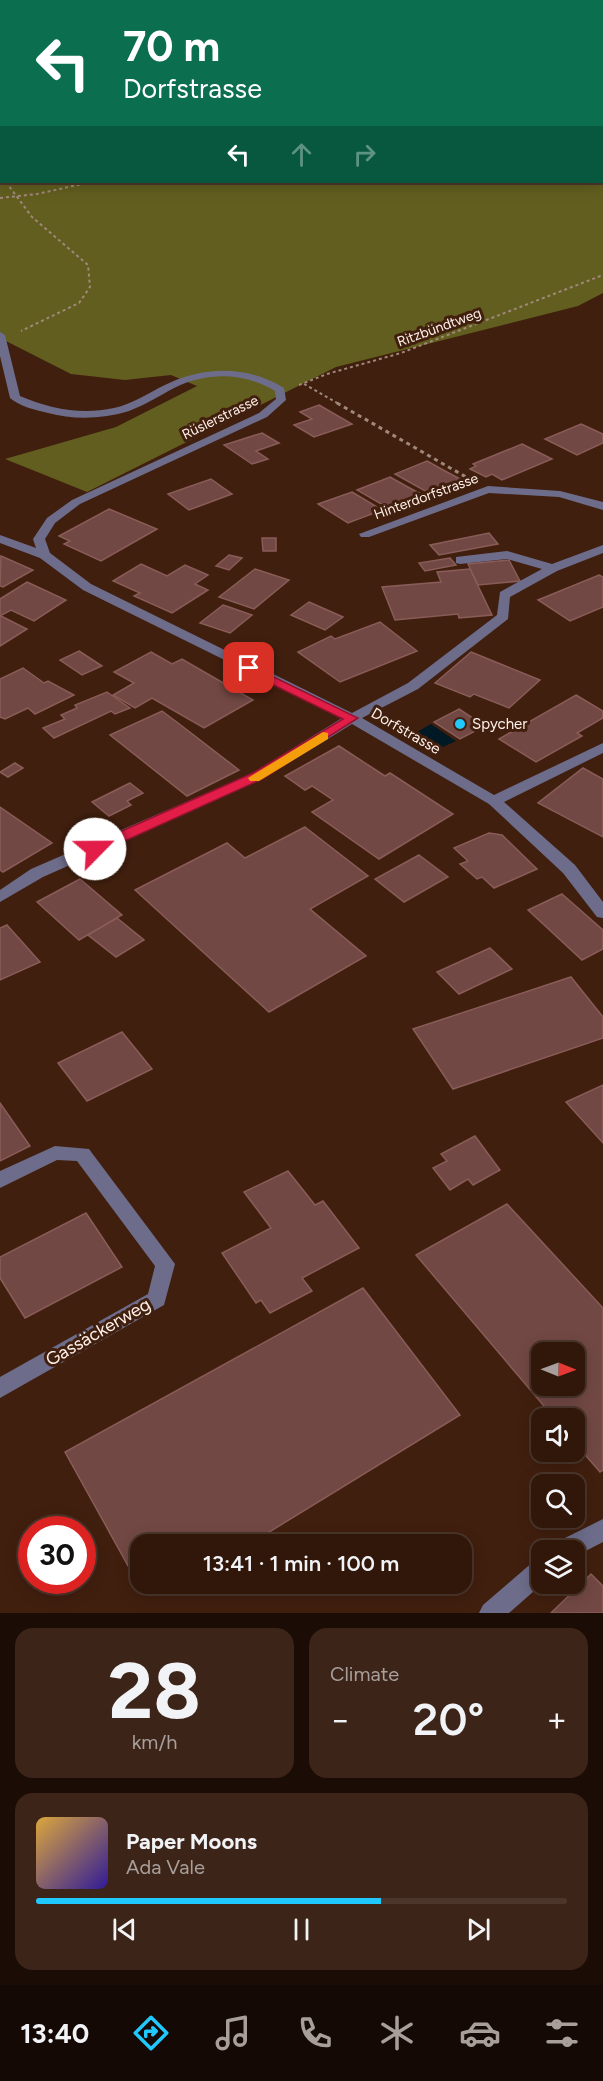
<!DOCTYPE html>
<html lang="en">
<head>
<meta charset="utf-8">
<style>
  body { margin:0; font-family:Figtree,sans-serif; background:#3d2418; color:#f1f3f6; height:100vh; display:flex; flex-direction:column; font-size:22px; white-space:nowrap }
  * { box-sizing:border-box; margin:0 }
  p { font-size:20px; color:#a89f9c }
  .icon { flex:none; width:33px; height:33px; fill:none; stroke:currentColor; stroke-width:2; stroke-linecap:round; stroke-linejoin:round }
  .map { position:relative; height:1613px; overflow:hidden }
  .panel { display:flex; flex-direction:column; gap:15px; padding:15px; background:#1b0d06; flex:1 }
  .panel>* { flex:none }
  .banner { position:absolute; left:0px; top:0px; width:603px; height:183px; box-shadow:0 3px 15px #0003,0 0 0 2px #4c362b; background:#0b6e4f; color:#fff; overflow:hidden }
  .needle { width:39px; rotate:91deg }
  .fabs { position:absolute; left:531px; top:1342px; display:grid; gap:12px }
  .fabs a { display:grid; place-items:center; width:54px; height:54px; border-radius:12px; background:#31170a; box-shadow:0 3px 15px #0003,0 0 0 2px #4c362b; font-size:30px }
  .speed { position:absolute; left:18px; top:1516px; display:flex; gap:12px; font-size:30px; font-weight:700; text-align:center }
  .speed>* { display:grid; place-content:center; width:78px; height:78px; border-radius:50%; background:#31170a; box-shadow:0 3px 15px #0003,0 0 0 2px #4c362b; line-height:1 }
  .speed .limit { border:9px solid #d22; background:#fff; color:#111 }
  .pin { position:absolute; display:grid; place-items:center; width:51px; height:51px; color:#fff; margin:-26px; border-radius:12px; box-shadow:0 3px 9px #0006 }
  .me { position:absolute; width:66px; margin:-33px; rotate:67deg; stroke-linejoin:round; filter:drop-shadow(0 0 4px #0008) }
  .turn { display:flex; align-items:center; gap:21px; height:126px; padding:0 24px; font-size:27px }
  .turn .icon { width:78px; height:78px; stroke-width:2.5 }
  .turn b { display:block; font-size:42px; line-height:51px }
  .lanes { display:flex; align-items:center; height:57px; padding:0 24px; background:#0003; justify-content:center; gap:30px; direction:ltr }
  .lanes .off { opacity:.35 }
  .big { font-size:45px; font-weight:600; line-height:1.1 }
  .panel .widget { flex:1; display:flex; flex-direction:column; justify-content:center; gap:9px; min-width:0; padding:0 21px; border-radius:18px; background:#3d2418 }
  .panel .dial { align-items:center; gap:0 }
  .dial b { font-size:78px; line-height:1 }
  .song { display:flex; align-items:center; gap:18px }
  .cover { width:72px; height:72px; border-radius:9px; background:linear-gradient(135deg,hsl(40 70% 55%),hsl(250 70% 35%)) }
  .played { height:6px; border-radius:3px; background:linear-gradient(90deg,#1fc9fd 65%,#4c362b 65%) }
  .keys { display:flex; justify-content:space-around; direction:ltr }
  .heat { display:flex; justify-content:space-between; align-items:center; font-size:33px; direction:ltr }
  .panel .tiles { flex:1; display:grid; gap:15px; grid-template-columns:1fr 1fr }
  .widget:last-child { grid-column:span 2 }
  .trip { position:absolute; left:130px; top:1534px; width:342px; height:60px; border-radius:18px; background:#31170a; box-shadow:0 3px 15px #0003,0 0 0 2px #4c362b; font-weight:600; line-height:60px; text-align:center }
  .tabs { display:flex; height:96px; justify-content:space-around; align-items:center; background:#140904; color:#a89f9c }
  .tabs .icon { width:42px; height:42px }
  .tabs .on { color:#1fc9fd }
  .tabs b { font-size:27px; color:#f1f3f6 }
  .map>svg:first-child { display:block }
  .forest { fill:#625e1f; fill-rule:evenodd }
  .water { fill:#001924 }
  .building { fill:#724844; stroke:#895c58; stroke-width:1.5; fill-rule:evenodd }
  .lines { fill:none; stroke-linecap:round; stroke-linejoin:round }
  .path-far2 { stroke:#a0887c; stroke-width:1.5; stroke-dasharray:2 2; stroke-linecap:butt }
  .path-far1 { stroke:#a0887c; stroke-width:2; stroke-dasharray:3 3; stroke-linecap:butt }
  .path { stroke:#a0887c; stroke-width:3; stroke-dasharray:4 4; stroke-linecap:butt }
  .minor { fill:#6d6d8b; fill-rule:evenodd }
  .route { fill:#e11d48; stroke:#92132f; stroke-width:1.5 }
  .slow { fill:#f59e0b }
  .poi-dot { fill:#1fc9fd; stroke:#411f0e; stroke-width:2 }
  .labels { text-anchor:middle; stroke-width:6; stroke-linejoin:round; paint-order:stroke }
  .far-street-label { font-size:14px; fill:#fff1ea; stroke:#411f0e }
  .poi-label { font-size:15px; fill:#fff1ea; stroke:#411f0e; text-anchor:start }
  .street-label { font-size:15px; fill:#fff1ea; stroke:#411f0e }
  .near-street-label { font-size:18px; fill:#fff1ea; stroke:#411f0e }
</style>
</head>
<body>
<div class="map">
<svg width="603" height="1613" viewBox="0 0 603 1613">
  <rect width="100%" height="100%" fill="#411f0e"/>
  <path class="forest" d="M0,0h603v293l-25,13 -242,61 -249,125 -82,-33 111,-32 81,-41 -26,-11 -46,5 -54,-6 -71,-36zM2,2h600v180h-600z"/>
  <path class="water" d="M431,724l25,17 -13,6 -26,-15z"/>
  <g class="building">
    <path d="M319,405l33,19 -38,13 -20,-12 18,-6 -12,-7z"/>
    <path d="M581,424l22,10v9l-26,12 -32,-16z"/>
    <path d="M262,433l17,10 -23,8 12,8 -16,5 -28,-19z"/>
    <path d="M522,444l30,15 -50,21 -10,-6 -6,3 -16,-8 6,-3 -3,-2z"/>
    <path d="M427,461l18,10 15,8 -33,13 -32,-18z"/>
    <path d="M390,477l16,9 15,8 -33,14 -31,-18z"/>
    <path d="M211,479l21,15 -43,16 -21,-16z"/>
    <path d="M352,492l30,18 -34,13 -30,-19z"/>
    <path d="M109,509l48,20 -56,32 -37,-17 6,-3 -11,-5z"/>
    <path d="M489,533l9,11 -59,11 -9,-10z"/>
    <path d="M262,538h14v13h-13z"/>
    <path d="M229,555l13,3 -13,12 -13,-4z"/>
    <path d="M1,556l32,14 -30,17 -3,-1z"/>
    <path d="M450,558l6,7 -31,6 -6,-8z"/>
    <path d="M509,560l11,21 -42,4 -10,-21z"/>
    <path d="M141,564l26,12 18,-11 23,10 -13,9 13,6 -36,23 -38,-17 6,-3 -27,-12z"/>
    <path d="M255,569l34,11 -35,29 -35,-12z"/>
    <path d="M470,569l22,46 -33,3 -1,-4 -63,6 -13,-33 59,-5 -4,-10z"/>
    <path d="M599,575l4,2v30l-33,14 -32,-21z"/>
    <path d="M27,582l39,18 -32,21 -23,-11 -11,6v-17z"/>
    <path d="M309,602l34,15 -18,13 -34,-15z"/>
    <path d="M223,605l6,2 23,8 -22,18 -30,-10z"/>
    <path d="M0,616h1l26,13 -27,17z"/>
    <path d="M380,622l37,29 -77,31 -42,-30 33,-16 4,3z"/>
    <path d="M79,651l23,15 -20,9 -22,-15z"/>
    <path d="M151,652l21,12 10,-5 71,41 -49,28 -52,-30 -17,10 -22,-13 21,-12 -20,-11z"/>
    <path d="M471,652l69,28 -31,28 -35,-14 -4,3 -35,-14z"/>
    <path d="M23,668l21,15 4,-2 26,14 -39,19 -7,-6 -23,11 -5,-2v-38z"/>
    <path d="M107,692l23,16 -15,6 -4,-3 -57,27 -11,-10 22,-9 -4,-4 16,-7 -2,-3z"/>
    <path d="M576,695l27,16v7l-26,15 5,3 -46,26 -37,-23z"/>
    <path d="M459,709l26,17 -25,13 -26,-17z"/>
    <path d="M162,711l16,12 61,47 -52,26 -77,-61z"/>
    <path d="M339,746l46,30 5,-3 63,41 -74,45 -67,-47 21,-12 -21,-14 -7,4 -20,-14z"/>
    <path d="M15,763l8,5 -15,9 -8,-5z"/>
    <path d="M583,768l20,11v58l-65,-34z"/>
    <path d="M130,783l13,10 -16,8 4,4 -22,11 -17,-14z"/>
    <path d="M0,807l52,36 -49,29 -3,-2z"/>
    <path d="M305,827l63,49 -58,33 56,47 -97,56 -134,-122 92,-47 18,15z"/>
    <path d="M489,833l13,2 35,34 -43,19 -12,-11 -5,2 -17,-15 8,-3 -14,-13z"/>
    <path d="M419,855l29,22 -44,25 -29,-23z"/>
    <path d="M80,879l42,36 -43,25 -42,-38z"/>
    <path d="M562,894l41,36v19l-21,11 -54,-50z"/>
    <path d="M117,918l27,22 -28,17 -28,-22z"/>
    <path d="M7,925l33,37 -40,18v-52z"/>
    <path d="M490,948l22,21 -53,25 -22,-22z"/>
    <path d="M571,977l32,40v21l-150,51 -40,-60z"/>
    <path d="M122,1032l30,37 -65,32 -29,-38z"/>
    <path d="M603,1085v58l-37,-41z"/>
    <path d="M0,1103l30,43 -30,15z"/>
    <path d="M475,1136l25,34 -27,15 -5,-6 -18,11 -17,-22 14,-7 -6,-7z"/>
    <path d="M288,1171l27,34 8,-4 36,47 -57,30 10,13 -42,22 -9,-13 -5,3 -34,-50 49,-25 -27,-36z"/>
    <path d="M507,1204l96,104v162l-3,2 -26,-30v-23h-19l-139,-164zM542,1353h32v33h-32z"/>
    <path d="M86,1213l36,54 -97,51 -25,-40v-21z"/>
    <path d="M363,1288l97,127 -212,130h-107v23l-9,5 -67,-121z"/>
    <path d="M591,1574l12,12v27h-52z"/>
  </g>
  <g class="lines">
    <g class="path-far2">
      <path d="M42,0l9,2"/>
      <path d="M0,171l2,2"/>
    </g>
    <g class="path-far1">
      <path d="M6,182l26,35 56,48 2,22 -11,16 -58,28"/>
      <path d="M0,198l37,-4 54,-12"/>
      <path d="M304,384l35,20"/>
      <path d="M299,385l28,-11 74,-21 202,-78"/>
    </g>
    <path class="path" d="M337,403l129,74"/>
    <g class="minor">
      <path d="M438,0h8l-11,2z"/>
      <rect x="0" y="50" width="2" height="4"/>
      <path d="M0,332l5,3 15,61c30,13 62,19 94,12 19,-4 34,-15 51,-23 38,-19 82,-20 119,3l2,12 -19,17 -187,87 -25,19 -10,16 5,14 41,31 261,129 56,-30 89,-68 3,-23 42,-23 -35,-10 -47,5 -4,-1v-6l51,-6 45,13 51,-19v8l-46,18 -47,26 -2,22 -90,70 -56,29 132,77 109,-52v10l-99,49 71,63 28,37v16l-6,-1 -34,-44 -74,-69 -137,-80 -89,55 -220,98 -43,25v-12l31,-21 222,-96 89,-55 -259,-128 -43,-32 -40,-15v-8l36,13 -3,-9 14,-21 25,-18 187,-87 17,-14 -1,-8c-31,-19 -68,-19 -101,-3 -15,8 -29,17 -45,23 -26,8 -55,9 -81,2 -13,-3 -29,-7 -38,-15l-10,-42z"/>
      <path d="M488,486l72,5 43,11v8l-44,-13 -70,-4 -120,44h-8l-2,-3z"/>
      <path d="M55,1146l34,3 86,115 -11,41 -164,93v-21l148,-83 7,-28 -78,-105 -20,-1 -57,28v-17z"/>
      <path d="M603,1519v23l-29,15v-6h-23l4,-8z"/>
      <path d="M542,1558v26l-33,29h-30l4,-8 51,-44z"/>
    </g>
  </g>
  <path class="route" d="M249,665l109,53 -96,61 -162,73h-10v-7l163,-72 90,-54 -98,-48 -2,-3z"/>
  <path class="slow" d="M323,732l5,1v6l-69,42h-9l-2,-3z"/>
  <circle class="poi-dot" cx="460" cy="724" r="6"/>
  <g class="labels">
    <g class="far-street-label">
      <text transform="translate(439 327) rotate(-20)" y="5">Ritzbündtweg</text>
      <text transform="translate(220 417) rotate(-26)" y="5">Rüslerstrasse</text>
      <text transform="translate(426 496) rotate(-20)" y="5">Hinterdorfstrasse</text>
    </g>
    <g class="poi-label">
      <text x="472" y="729">Spycher</text>
    </g>
    <g class="street-label">
      <text transform="translate(406 731) rotate(30)" y="5">Dorfstrasse</text>
    </g>
    <g class="near-street-label">
      <text transform="translate(98 1332) rotate(-30)" y="6">Gassäckerweg</text>
    </g>
  </g>
</svg>
<div class="fabs">
<a><svg class="needle" viewBox="-14 -14 28 28"><path d="M0-13l5 13h-10z" fill="#e53935"/><path d="M0 13l5-13h-10z" fill="#a89f9c"/></svg></a>
<a><svg class="icon" aria-label="sound" viewBox="0 0 24 24"><path d="M4 9h4l5-4v14l-5-4H4zM17 9q2 3 0 6"/></svg></a>
<a><svg class="icon" aria-label="search" viewBox="0 0 24 24"><circle cx="10" cy="10" r="6"/><path d="M15 15l6 6"/></svg></a>
<a><svg class="icon" aria-label="layers" viewBox="0 0 24 24"><path d="M12 4l9 5-9 5-9-5zM3 14l9 5 9-5"/></svg></a>
</div>
<div class="speed"><div class="limit">30</div></div>
<div class="pin" style="left:249px;top:668px;background:#d93025"><svg class="icon" aria-label="arrive" viewBox="0 0 24 24"><path d="M6 21V4h12l-3 4 3 4H6"/></svg></div>
<svg class="me" style="left:95px;top:849px" viewBox="-20 -20 40 40"><circle r="19" fill="#fff"/><path d="M0-13L10 11 0 6-10 11z" fill="#e11d48"/></svg>
<div class="trip">13:41 · 1 min · 100 m</div>
<div class="banner">
<div class="turn"><svg class="icon" aria-label="left" viewBox="0 0 24 24"><path d="M17 20v-9H6M10 6l-5 5 5 5"/></svg><div><b>70 m</b>Dorfstrasse</div></div>
<div class="lanes"><svg class="icon" aria-label="left" viewBox="0 0 24 24"><path d="M17 20v-9H6M10 6l-5 5 5 5"/></svg><svg class="icon off" aria-label="ahead" viewBox="0 0 24 24"><path d="M12 20V5M6 11l6-6 6 6"/></svg><svg class="icon off" aria-label="right" viewBox="0 0 24 24"><path d="M7 20v-9h11M14 6l5 5-5 5"/></svg></div>
</div>
</div>
<section class="panel">
<div class="tiles">
<div class="widget dial"><b>28</b><p>km/h</p></div>
<div class="widget"><p>Climate</p>
<div class="heat"><a>−</a><b class="big">20°</b><a>+</a></div>
</div>
<div class="widget">
<div class="song"><i class="cover"></i><div><b>Paper Moons</b><p>Ada Vale</p></div></div>
<div class="played"></div>
<div class="keys"><svg class="icon" aria-label="previous" viewBox="0 0 24 24"><path d="M18 5L8 12l10 7zM5 5v14"/></svg><svg class="icon" aria-label="pause" viewBox="0 0 24 24"><path d="M8 5v14M16 5v14"/></svg><svg class="icon" aria-label="next" viewBox="0 0 24 24"><path d="M6 5l10 7-10 7zM19 5v14"/></svg></div>
</div>
</div>
</section>
<nav class="tabs">
<b>13:40</b>
<svg class="icon on" aria-label="directions" viewBox="0 0 24 24"><path d="M12 3l9 9-9 9-9-9zM9 14v-3h6M13 9l2 2-2 2"/></svg>
<svg class="icon" aria-label="music" viewBox="0 0 24 24"><path d="M9 18V5l10-2v13"/><circle cx="6" cy="18" r="3"/><circle cx="16" cy="16" r="3"/></svg>
<svg class="icon" aria-label="phone" viewBox="0 0 24 24"><path d="M5 4h4l2 5-3 2q2 4 5 5l2-3 5 2v4C11 20 4 13 5 4z"/></svg>
<svg class="icon" aria-label="climate" viewBox="0 0 24 24"><path d="M12 3v18M4 7l16 10M4 17L20 7"/></svg>
<svg class="icon" aria-label="car" viewBox="0 0 24 24"><path d="M5 17H2v-5l4-1 3-4h7l3 4 3 1v5h-3M9 17h6M6 11h13"/><circle cx="7" cy="17" r="2"/><circle cx="17" cy="17" r="2"/></svg>
<svg class="icon" aria-label="filters" viewBox="0 0 24 24"><path d="M4 7h16M4 17h16"/><circle cx="9" cy="7" r="2"/><circle cx="15" cy="17" r="2"/></svg>
</nav>
</body>
</html>
